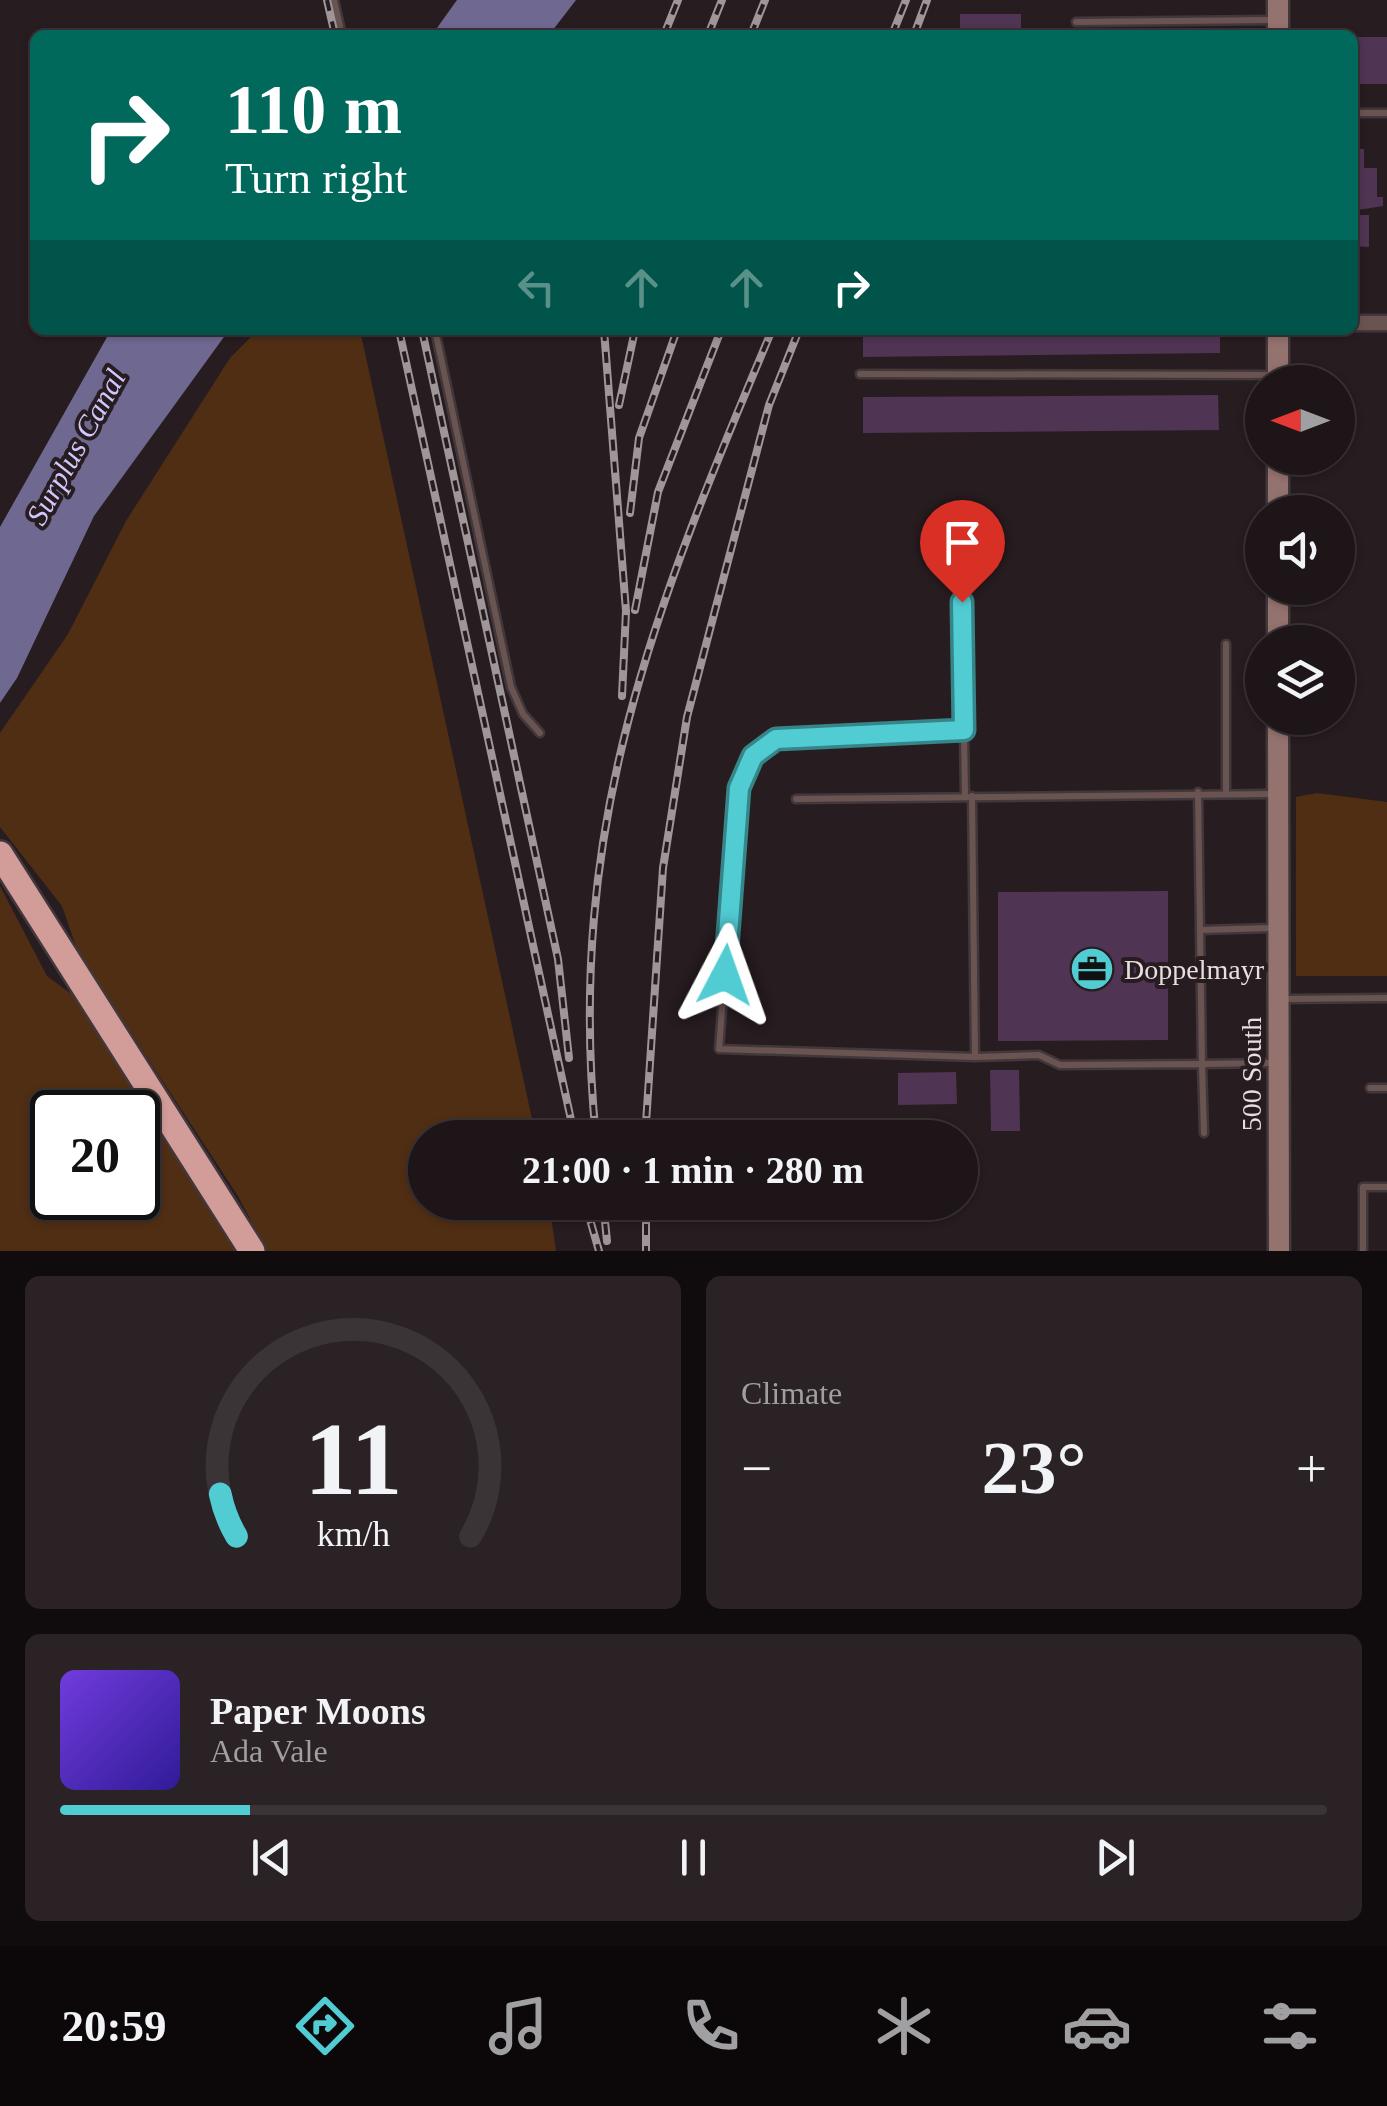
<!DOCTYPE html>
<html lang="en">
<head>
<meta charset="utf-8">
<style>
  body { margin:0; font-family:"Times New Roman",serif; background:#2a2225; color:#f1f3f6; height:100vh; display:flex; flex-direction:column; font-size:38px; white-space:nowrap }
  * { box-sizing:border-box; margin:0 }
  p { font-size:32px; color:#a09fa2 }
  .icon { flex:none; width:55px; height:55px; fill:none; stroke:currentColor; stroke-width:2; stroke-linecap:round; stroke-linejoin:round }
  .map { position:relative; height:1251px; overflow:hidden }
  .side { display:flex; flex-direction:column; gap:25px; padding:25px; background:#100c0d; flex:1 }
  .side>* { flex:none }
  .top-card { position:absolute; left:30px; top:30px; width:1328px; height:305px; border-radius:15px; box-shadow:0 2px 8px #0004,0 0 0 2px #3b3437; background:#00695c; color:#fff; overflow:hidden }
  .needle { width:65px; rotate:270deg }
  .tools { position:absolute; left:1245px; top:365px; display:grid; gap:20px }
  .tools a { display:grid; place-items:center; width:110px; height:110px; border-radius:50%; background:#1d1518; box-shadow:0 2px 8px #0004,0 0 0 2px #3b3437; font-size:50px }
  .speed { position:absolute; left:30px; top:1090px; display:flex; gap:20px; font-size:50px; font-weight:700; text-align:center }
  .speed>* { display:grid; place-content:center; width:130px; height:130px; border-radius:50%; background:#1d1518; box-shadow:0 2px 8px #0004,0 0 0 2px #3b3437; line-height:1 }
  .speed .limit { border:5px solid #111; border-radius:15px; background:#fff; color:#111 }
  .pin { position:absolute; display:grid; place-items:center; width:85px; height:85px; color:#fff; margin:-102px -42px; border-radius:50% 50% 50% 0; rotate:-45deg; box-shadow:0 0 10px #0007 }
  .pin .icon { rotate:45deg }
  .me { position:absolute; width:110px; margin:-55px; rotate:4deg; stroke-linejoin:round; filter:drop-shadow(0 0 8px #0008) }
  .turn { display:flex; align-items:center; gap:35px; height:210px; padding:0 30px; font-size:45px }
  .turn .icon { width:130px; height:130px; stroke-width:2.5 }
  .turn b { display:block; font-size:70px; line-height:85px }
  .lanes { display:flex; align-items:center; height:95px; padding:0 30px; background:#0003; justify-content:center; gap:50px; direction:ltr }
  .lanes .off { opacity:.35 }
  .big { font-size:75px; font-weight:700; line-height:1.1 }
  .side .tile { flex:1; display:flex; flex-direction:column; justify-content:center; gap:15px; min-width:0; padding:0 35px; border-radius:15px; background:#2a2225 }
  .side .dial { align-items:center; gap:0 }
  .dial svg { height:260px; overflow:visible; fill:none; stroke:#3b3437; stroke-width:7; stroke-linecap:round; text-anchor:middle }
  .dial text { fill:#f1f3f6; stroke:none }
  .song { display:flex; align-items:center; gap:30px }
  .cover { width:120px; height:120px; border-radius:15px; background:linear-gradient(135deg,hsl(260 70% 55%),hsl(250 70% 35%)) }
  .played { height:10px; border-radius:5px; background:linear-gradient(90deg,#51ccd3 15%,#3b3437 15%) }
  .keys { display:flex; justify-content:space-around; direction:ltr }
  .heat { display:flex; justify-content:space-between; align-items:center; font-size:55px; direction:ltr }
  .side .tiles { flex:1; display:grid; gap:25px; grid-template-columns:1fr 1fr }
  .tile:last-child { grid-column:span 2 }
  .trip { position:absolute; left:408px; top:1120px; width:570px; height:100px; border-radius:50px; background:#1d1518; box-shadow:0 2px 8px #0004,0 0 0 2px #3b3437; font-weight:700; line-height:100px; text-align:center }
  .tab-bar { display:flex; height:160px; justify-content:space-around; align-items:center; background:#0c080a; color:#a09fa2 }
  .tab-bar .icon { width:70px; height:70px }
  .tab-bar .on { color:#51ccd3 }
  .tab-bar b { font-size:45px; color:#f1f3f6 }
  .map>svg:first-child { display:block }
  .green { fill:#502e14; fill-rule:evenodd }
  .water { fill:#6f6891 }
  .building { fill:#503453 }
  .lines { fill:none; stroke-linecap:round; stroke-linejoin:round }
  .lane-casing { stroke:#42373b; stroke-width:11 }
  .street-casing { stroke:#42373b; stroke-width:19 }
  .secondary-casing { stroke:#42373b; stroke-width:25 }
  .highway-casing { stroke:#42373b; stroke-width:30 }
  .lane { stroke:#6a5452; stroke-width:6 }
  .street { stroke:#6a5452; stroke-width:14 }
  .secondary { stroke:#94726e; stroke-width:20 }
  .highway { stroke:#d29d98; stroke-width:25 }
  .rail-casing { stroke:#9f9699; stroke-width:8 }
  .rail { stroke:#271c20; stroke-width:4; stroke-dasharray:11; stroke-linecap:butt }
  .route-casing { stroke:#358589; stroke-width:25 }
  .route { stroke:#51ccd3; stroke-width:18 }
  .labels { text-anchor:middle; stroke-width:8; stroke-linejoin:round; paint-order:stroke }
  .poi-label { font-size:28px; fill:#e6dee0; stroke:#271c20; text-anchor:start }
  .street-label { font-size:28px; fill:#e6dee0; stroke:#271c20 }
  .water-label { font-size:30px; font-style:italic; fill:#d0c7fd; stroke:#271c20 }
</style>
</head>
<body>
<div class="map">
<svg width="1387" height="1251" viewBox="0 0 1387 1251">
  <rect width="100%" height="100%" fill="#271c20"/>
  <g class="green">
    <path d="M258,330h102l176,807 -111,1v64l124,1 7,48h-289l-29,-55 -160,-244 -16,-46 -62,-79v-94l68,-99 58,-113 104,-163z"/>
    <path d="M1317,793l70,9v174h-91v-179z"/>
    <path d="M0,886l47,90 31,23 162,252h-240zM52,1112h86v86h-86z"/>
  </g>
  <g class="water">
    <path d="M457,0h119l-27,35h-117z"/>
    <path d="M111,330h118l-135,186 -77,162 -17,25v-176z"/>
  </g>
  <g class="building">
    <rect x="960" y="14" width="61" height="21"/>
    <rect x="1356" y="37" width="31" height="47"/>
    <path d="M1352,149h12v19h13v29h6v9l-31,5z"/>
    <path d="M1352,215h17v32l-17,-1z"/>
    <path d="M863,330h357v23l-357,4z"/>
    <path d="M1218,395l1,35 -356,3v-36z"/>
    <path d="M1168,891v149l-170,1v-149z"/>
    <path d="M990,1070h29l1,61h-29z"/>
    <path d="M956,1072l1,32 -59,1v-32z"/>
  </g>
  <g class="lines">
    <g class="lane-casing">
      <g id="lane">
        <path d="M334,0l8,35"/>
        <path d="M1076,22l199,-2"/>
        <path d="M1352,113h35"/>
        <path d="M435,330l76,357 12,27 17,19"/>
        <path d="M860,374l417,1"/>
        <path d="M962,602l3,194"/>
        <path d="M1226,644v149"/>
        <path d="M964,730l-188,9 -23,16 -14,33 -20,261 256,8"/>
        <path d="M1198,792l4,272 75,-1"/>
        <path d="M972,796l3,261 64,-2 21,10 142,-1 2,69"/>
        <path d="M796,799l478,-5"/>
        <path d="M1200,930l74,-2"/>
        <path d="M1285,999l102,-1"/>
        <path d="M1370,1088h17"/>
        <path d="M1363,1251v-64h24"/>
      </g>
    </g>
    <g class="street-casing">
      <path id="street" d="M1352,323h35"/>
    </g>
    <g class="secondary-casing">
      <g id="secondary">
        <path d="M1278,0v35"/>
        <path d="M1278,330v52"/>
        <path d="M1278,458v54"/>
        <path d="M1278,588v54"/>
        <path d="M1278,718l1,533"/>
      </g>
    </g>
    <g class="highway-casing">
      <path id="highway" d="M0,854l252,397"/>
    </g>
    <use href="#lane" class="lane"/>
    <use href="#street" class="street"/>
    <use href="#secondary" class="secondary"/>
    <use href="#highway" class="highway"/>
    <g class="rail-casing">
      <g id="rail">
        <path d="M327,0l8,35"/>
        <path d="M664,35l14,-35"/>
        <path d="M708,35l14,-35"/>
        <path d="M751,35l14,-35"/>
        <path d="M892,35l14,-35"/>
        <path d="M914,35l13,-35"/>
        <path d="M399,330l176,808"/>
        <path d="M422,330l136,629 11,99"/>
        <path d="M604,330l22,281 -4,85"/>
        <path d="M619,405l16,-75"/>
        <path d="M630,513l9,-75 38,-108"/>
        <path d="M635,610l23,-118 63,-162"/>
        <path d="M596,1138c-31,-312 58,-529 176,-808"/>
        <path d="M645,1138l18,-270 24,-151 82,-312 30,-75"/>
        <path d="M585,1202l14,49"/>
        <path d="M603,1202l4,39"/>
        <path d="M646,1202v49"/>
      </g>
    </g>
    <use href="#rail" class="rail"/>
  </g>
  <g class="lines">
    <g class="route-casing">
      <path id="route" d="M725,975l14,-187 14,-32 23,-17 188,-9 -2,-128"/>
    </g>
    <use href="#route" class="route"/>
  </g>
  <defs>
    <g id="office-disc" transform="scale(2.25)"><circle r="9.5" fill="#51ccd3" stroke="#271c20"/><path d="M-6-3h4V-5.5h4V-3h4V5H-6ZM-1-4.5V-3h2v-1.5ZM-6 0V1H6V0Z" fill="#111"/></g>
  </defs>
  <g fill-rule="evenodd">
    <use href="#office-disc" x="1092" y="969"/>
  </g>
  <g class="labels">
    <g class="poi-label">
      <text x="1124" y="979">Doppelmayr</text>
    </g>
    <g class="street-label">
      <text transform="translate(1251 1074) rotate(-90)" y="10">500 South</text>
    </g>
    <g class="water-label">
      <text transform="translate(76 447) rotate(-61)" y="10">Surplus Canal</text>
    </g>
  </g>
</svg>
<div class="tools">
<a><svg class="needle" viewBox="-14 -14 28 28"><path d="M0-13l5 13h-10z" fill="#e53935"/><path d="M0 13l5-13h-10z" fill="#a09fa2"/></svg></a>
<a><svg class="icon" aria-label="sound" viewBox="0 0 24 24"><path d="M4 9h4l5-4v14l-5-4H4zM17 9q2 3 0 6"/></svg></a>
<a><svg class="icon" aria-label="layers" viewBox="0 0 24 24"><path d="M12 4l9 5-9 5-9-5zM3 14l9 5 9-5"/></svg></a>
</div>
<div class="speed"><div class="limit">20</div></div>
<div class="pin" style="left:962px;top:602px;background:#d93025"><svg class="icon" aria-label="arrive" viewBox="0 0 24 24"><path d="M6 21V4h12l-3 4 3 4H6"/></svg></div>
<svg class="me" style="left:725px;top:975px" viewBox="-20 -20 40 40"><path d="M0-17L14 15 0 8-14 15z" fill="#51ccd3" stroke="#fff" stroke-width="4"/></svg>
<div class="trip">21:00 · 1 min · 280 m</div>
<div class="top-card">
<div class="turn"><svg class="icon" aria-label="right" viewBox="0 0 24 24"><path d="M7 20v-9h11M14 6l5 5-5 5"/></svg><div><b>110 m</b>Turn right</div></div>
<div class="lanes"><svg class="icon off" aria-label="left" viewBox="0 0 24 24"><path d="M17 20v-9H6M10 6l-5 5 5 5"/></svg><svg class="icon off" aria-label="ahead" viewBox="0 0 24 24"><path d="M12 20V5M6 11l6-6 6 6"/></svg><svg class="icon off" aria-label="ahead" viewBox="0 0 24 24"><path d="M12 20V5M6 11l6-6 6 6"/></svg><svg class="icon" aria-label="right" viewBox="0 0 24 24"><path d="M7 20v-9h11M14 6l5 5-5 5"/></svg></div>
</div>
</div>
<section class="side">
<div class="tiles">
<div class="tile dial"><svg viewBox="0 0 100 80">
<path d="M14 69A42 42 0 1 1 86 69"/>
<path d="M14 69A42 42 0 0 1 9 56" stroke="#51ccd3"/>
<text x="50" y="56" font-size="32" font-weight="700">11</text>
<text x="50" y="72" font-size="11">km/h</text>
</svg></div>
<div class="tile"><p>Climate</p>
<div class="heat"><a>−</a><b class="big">23°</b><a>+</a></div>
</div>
<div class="tile">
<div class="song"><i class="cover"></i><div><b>Paper Moons</b><p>Ada Vale</p></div></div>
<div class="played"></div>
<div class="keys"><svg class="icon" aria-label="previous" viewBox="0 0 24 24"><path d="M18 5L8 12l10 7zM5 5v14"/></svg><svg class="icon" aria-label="pause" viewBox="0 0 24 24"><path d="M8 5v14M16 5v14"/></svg><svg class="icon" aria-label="next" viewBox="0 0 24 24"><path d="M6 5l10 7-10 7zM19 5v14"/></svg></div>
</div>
</div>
</section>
<nav class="tab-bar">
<b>20:59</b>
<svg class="icon on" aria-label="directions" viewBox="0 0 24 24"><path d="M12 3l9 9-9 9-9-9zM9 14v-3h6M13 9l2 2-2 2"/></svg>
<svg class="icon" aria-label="music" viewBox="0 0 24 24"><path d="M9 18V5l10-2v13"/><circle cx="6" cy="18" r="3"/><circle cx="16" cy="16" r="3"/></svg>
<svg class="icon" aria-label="phone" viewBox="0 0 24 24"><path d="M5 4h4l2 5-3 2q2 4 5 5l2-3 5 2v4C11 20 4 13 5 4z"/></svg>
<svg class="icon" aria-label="climate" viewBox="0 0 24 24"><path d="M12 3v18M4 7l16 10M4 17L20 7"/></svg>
<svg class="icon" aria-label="car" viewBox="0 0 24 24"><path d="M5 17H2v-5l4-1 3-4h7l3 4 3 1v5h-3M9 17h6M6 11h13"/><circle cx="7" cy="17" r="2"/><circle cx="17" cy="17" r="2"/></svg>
<svg class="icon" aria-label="filters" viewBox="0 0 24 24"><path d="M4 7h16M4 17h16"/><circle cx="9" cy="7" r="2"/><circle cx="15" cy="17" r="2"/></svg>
</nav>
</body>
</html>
